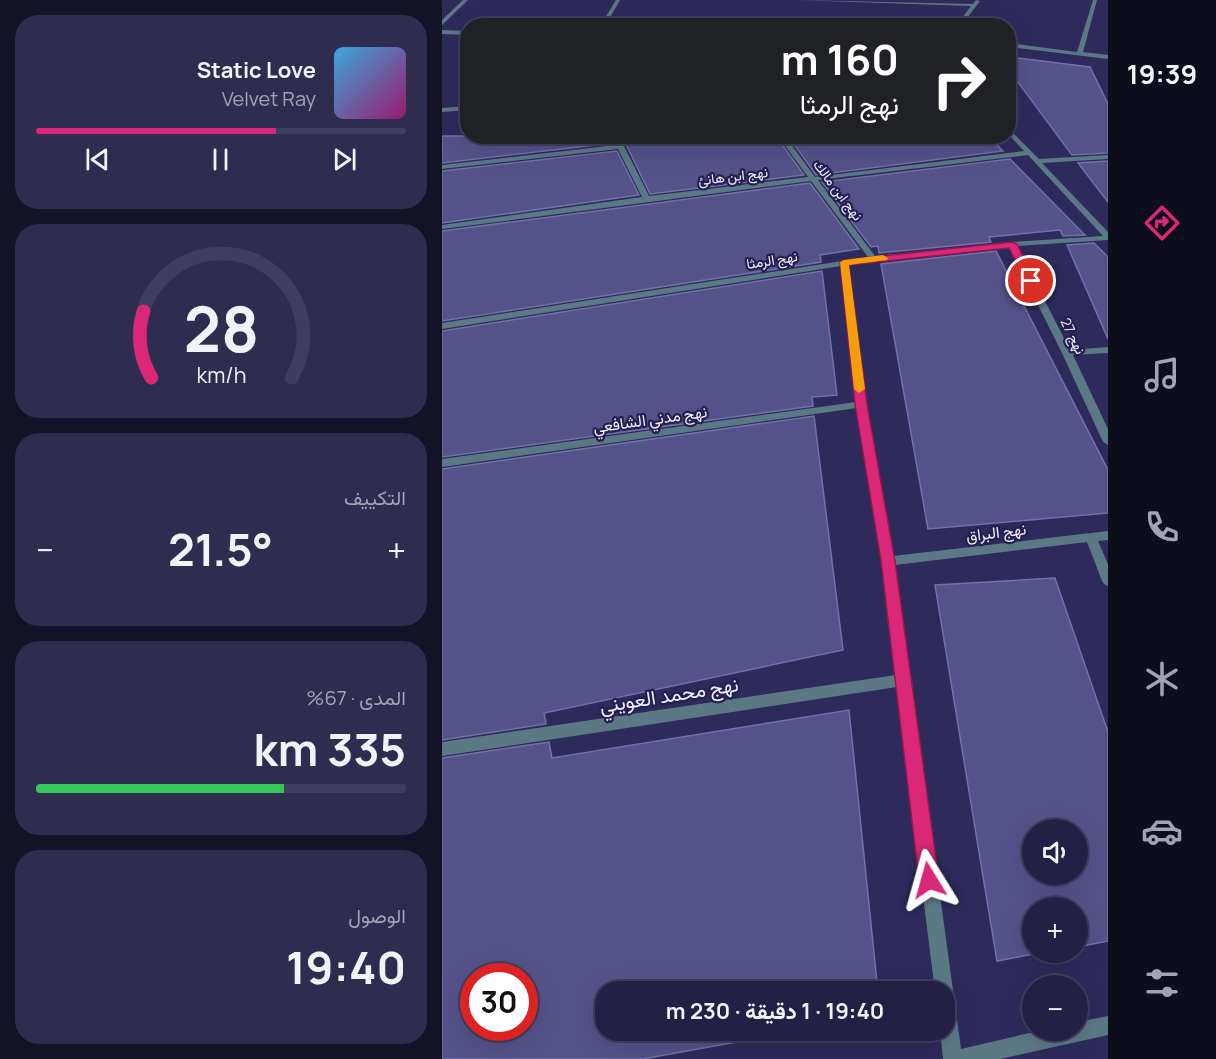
<!DOCTYPE html>
<html lang="ar">
<head>
<meta charset="utf-8">
<style>
  body { margin:0; font-family:Manrope,Vazirmatn,sans-serif; background:#2e2d50; color:#f1f3f6; direction:rtl; height:100vh; display:flex; flex-direction:column; font-size:22px; white-space:nowrap }
  * { box-sizing:border-box; margin:0 }
  p { font-size:20px; color:#a2a3b3 }
  .icon { flex:none; width:33px; height:33px; fill:none; stroke:currentColor; stroke-width:2; stroke-linecap:round; stroke-linejoin:round }
  .map { position:relative; flex:1; overflow:hidden; direction:ltr }
  .side { display:flex; flex-direction:column; gap:15px; padding:15px; background:#131226; width:442px }
  .side>* { flex:none }
  .banner { position:absolute; left:18px; top:18px; width:556px; height:126px; border-radius:24px; box-shadow:0 6px 24px #0002,0 0 0 2px #3f3e5e; direction:rtl; background:#202124; color:#fff; overflow:hidden }
  .fabs { position:absolute; left:580px; top:819px; display:grid; gap:12px }
  .fabs a { display:grid; place-items:center; width:66px; height:66px; border-radius:50%; background:#222045; box-shadow:0 6px 24px #0002,0 0 0 2px #3f3e5e; font-size:30px }
  .speed { position:absolute; left:18px; top:963px; display:flex; gap:12px; font-size:30px; font-weight:700; text-align:center }
  .speed>* { display:grid; place-content:center; width:78px; height:78px; border-radius:50%; background:#222045; box-shadow:0 6px 24px #0002,0 0 0 2px #3f3e5e; line-height:1 }
  .speed .limit { border:9px solid #d22; background:#fff; color:#111 }
  .pin { position:absolute; display:grid; place-items:center; width:51px; height:51px; color:#fff; margin:-26px; border:3px solid #fff; border-radius:50%; box-shadow:0 2px 6px #0007 }
  .me { position:absolute; width:66px; margin:-33px; rotate:352deg; stroke-linejoin:round; filter:drop-shadow(0 0 4px #0008) }
  .turn { display:flex; align-items:center; gap:21px; height:126px; padding:0 18px; font-size:27px }
  .turn .icon { width:78px; height:78px; stroke-width:2.5 }
  .turn b { display:block; font-size:42px; line-height:51px }
  .big { font-size:45px; font-weight:700; line-height:1.1 }
  .side .card { flex:1; display:flex; flex-direction:column; justify-content:center; gap:9px; min-width:0; padding:0 21px; border-radius:24px; background:#2e2d50 }
  .side .dial { align-items:center; gap:0 }
  .dial svg { height:156px; overflow:visible; fill:none; stroke:#3f3e5e; stroke-width:7; stroke-linecap:round; text-anchor:middle }
  .dial text { fill:#f1f3f6; stroke:none }
  .song { display:flex; align-items:center; gap:18px }
  .cover { width:72px; height:72px; border-radius:9px; background:linear-gradient(135deg,hsl(200 70% 55%),hsl(320 70% 35%)) }
  .played { height:6px; border-radius:3px; background:linear-gradient(90deg,#db2777 65%,#3f3e5e 65%) }
  .keys { display:flex; justify-content:space-around; direction:ltr }
  .heat { display:flex; justify-content:space-between; align-items:center; font-size:33px; direction:ltr }
  .charge { height:9px; border-radius:4px; background:linear-gradient(90deg,#34c759 67%,#3f3e5e 0) }
  .trip { position:absolute; left:153px; top:981px; width:360px; height:60px; border-radius:24px; background:#222045; box-shadow:0 6px 24px #0002,0 0 0 2px #3f3e5e; font-weight:700; line-height:60px; text-align:center; direction:rtl }
  main { display:flex; flex:1; min-height:0 }
  .tab-bar { display:flex; flex-direction:column; width:108px; justify-content:space-around; align-items:center; background:#0e0d1c; color:#a2a3b3 }
  .tab-bar .icon { width:42px; height:42px }
  .tab-bar .on { color:#db2777 }
  .tab-bar b { font-size:27px; color:#f1f3f6 }
  .map>svg:first-child { display:block }
  .building { fill:#545289; stroke:#7271aa; stroke-width:1.5; fill-rule:evenodd }
  .lines { fill:none; stroke-linecap:round; stroke-linejoin:round }
  .street { fill:#5b7985; fill-rule:evenodd }
  .route { fill:#db2777; stroke:#8e194d; stroke-width:1.5 }
  .slow { fill:#f59e0b }
  .labels { text-anchor:middle; stroke-width:4.5; stroke-linejoin:round; paint-order:stroke }
  .far-street-label { font-size:14px; fill:#eff0fd; stroke:#251f51 }
  .street-label { font-size:16px; fill:#eff0fd; stroke:#251f51 }
  .near-street-label { font-size:20px; fill:#eff0fd; stroke:#251f51 }
</style>
</head>
<body>
<main>
<nav class="tab-bar">
<b>19:39</b>
<svg class="icon on" aria-label="directions" viewBox="0 0 24 24"><path d="M12 3l9 9-9 9-9-9zM9 14v-3h6M13 9l2 2-2 2"/></svg>
<svg class="icon" aria-label="music" viewBox="0 0 24 24"><path d="M9 18V5l10-2v13"/><circle cx="6" cy="18" r="3"/><circle cx="16" cy="16" r="3"/></svg>
<svg class="icon" aria-label="phone" viewBox="0 0 24 24"><path d="M5 4h4l2 5-3 2q2 4 5 5l2-3 5 2v4C11 20 4 13 5 4z"/></svg>
<svg class="icon" aria-label="climate" viewBox="0 0 24 24"><path d="M12 3v18M4 7l16 10M4 17L20 7"/></svg>
<svg class="icon" aria-label="car" viewBox="0 0 24 24"><path d="M5 17H2v-5l4-1 3-4h7l3 4 3 1v5h-3M9 17h6M6 11h13"/><circle cx="7" cy="17" r="2"/><circle cx="17" cy="17" r="2"/></svg>
<svg class="icon" aria-label="filters" viewBox="0 0 24 24"><path d="M4 7h16M4 17h16"/><circle cx="9" cy="7" r="2"/><circle cx="15" cy="17" r="2"/></svg>
</nav>
<div class="map">
<svg width="666" height="1059" viewBox="0 0 666 1059">
  <rect width="100%" height="100%" fill="#2e2a5c"/>
  <g class="building">
    <path d="M567,57l81,10 18,37v49l-36,2 -63,-85z"/>
    <path d="M0,136h168l3,7 -171,20z"/>
    <path d="M180,136h154l28,39 -154,19z"/>
    <path d="M346,136h200l15,15 -187,24z"/>
    <path d="M175,151l22,44 -197,28v-52z"/>
    <path d="M568,159l75,76 -22,1 -3,-6 -71,7 2,5 -112,11 -1,-7 -7,1 -49,-65z"/>
    <path d="M666,161v41l-30,-39z"/>
    <path d="M368,183l49,66 -39,6 1,7 -379,59v-90z"/>
    <path d="M652,243l14,14v82l-41,-94z"/>
    <path d="M554,251l112,219v43l-180,16 -47,-265z"/>
    <path d="M380,271l15,124 -25,2 1,9 -371,51v-126z"/>
    <path d="M372,416l29,234 -299,63 2,11 -104,16v-271z"/>
    <path d="M613,578l53,154v209l-30,6v-39h-45v44h11l-47,9 -62,-376zM591,830h45v44h-45z"/>
    <path d="M407,710l29,282h-272v38h197l-160,29h-201v-301l107,-16 3,16zM32,976h50v52h-50z"/>
  </g>
  <g class="lines">
    <g class="street">
      <path d="M21,0h5l-26,25v-5z"/>
      <path d="M174,0h4l-15,26h-5z"/>
      <path d="M353,0l178,4 3,-4 4,1 -19,25h-5l15,-20z"/>
      <path d="M651,0h4l-14,52 25,3v4l-99,-12v-4l68,9z"/>
      <path d="M0,30l26,1v4l-26,-1z"/>
      <path d="M26,106v4l-26,2v-4z"/>
      <path d="M567,129l30,30 69,-4v4l-66,4 66,69v8l-91,6 53,104 38,-3v6l-35,2 35,74v16l-5,-3 -41,-89 -53,-106 -160,18 17,139 27,152 215,-25v9l-10,1 10,23v22l-4,-2 -2,-3 -15,-39 -192,23 66,484 81,-19h36v-8l30,-6v19l-108,24h-57l-3,-29h4v-38h-9l-38,-305 -455,69v-14l454,-67 -14,-114 -25,-153 -415,59v-8l414,-57 -15,-136 -399,63v-6l426,-66 -57,-76 -369,48v-4l200,-28 -24,-48 -176,20v-4l174,-20 -4,-9h7l30,60 159,-19 -30,-41h7l30,41 209,-26 -15,-16zM586,155l75,81 -91,6 -137,14 -57,-76z"/>
    </g>
  </g>
  <path class="route" d="M570,242l5,2 18,37 -1,2h-7l-18,-35 -160,17 18,139 28,157 44,319 -3,7 -7,3 -7,-3 -3,-7 -38,-319 -26,-157 -15,-142 4,-2z"/>
  <path class="slow" d="M441,255l5,3 -1,2 -38,5 16,124 -6,4 -5,-4 -14,-127 4,-2z"/>
  <g class="labels">
    <g class="far-street-label">
      <text transform="translate(291 176) rotate(-7)" y="5">نهج ابن هانئ</text>
      <text transform="translate(396 190) rotate(53)" y="5">نهج ابن مالك</text>
      <text transform="translate(330 260) rotate(-9)" y="5">نهج الرمثا</text>
      <text transform="translate(631 336) rotate(64)" y="5">نهج 27</text>
    </g>
    <g class="street-label">
      <text transform="translate(208 419) rotate(-8)" y="6">نهج مدني الشافعي</text>
      <text transform="translate(554 532) rotate(-7)" y="6">نهج البراق</text>
    </g>
    <g class="near-street-label">
      <text transform="translate(227 695) rotate(-9)" y="7">نهج محمد العويني</text>
    </g>
  </g>
</svg>
<div class="fabs">
<a><svg class="icon" aria-label="sound" viewBox="0 0 24 24"><path d="M4 9h4l5-4v14l-5-4H4zM17 9q2 3 0 6"/></svg></a>
<a>+</a>
<a>−</a>
</div>
<div class="speed"><div class="limit">30</div></div>
<div class="pin" style="left:589px;top:281px;background:#d93025"><svg class="icon" aria-label="arrive" viewBox="0 0 24 24"><path d="M6 21V4h12l-3 4 3 4H6"/></svg></div>
<svg class="me" style="left:487px;top:880px" viewBox="-20 -20 40 40"><path d="M0-17L14 15 0 8-14 15z" fill="#db2777" stroke="#fff" stroke-width="4"/></svg>
<div class="trip">19:40 · 1 دقيقة · 230 m</div>
<div class="banner">
<div class="turn"><svg class="icon" aria-label="right" viewBox="0 0 24 24"><path d="M7 20v-9h11M14 6l5 5-5 5"/></svg><div><b>160 m</b>نهج الرمثا</div></div>
</div>
</div>
<section class="side">
<div class="card">
<div class="song"><i class="cover"></i><div><b>Static Love</b><p>Velvet Ray</p></div></div>
<div class="played"></div>
<div class="keys"><svg class="icon" aria-label="previous" viewBox="0 0 24 24"><path d="M18 5L8 12l10 7zM5 5v14"/></svg><svg class="icon" aria-label="pause" viewBox="0 0 24 24"><path d="M8 5v14M16 5v14"/></svg><svg class="icon" aria-label="next" viewBox="0 0 24 24"><path d="M6 5l10 7-10 7zM19 5v14"/></svg></div>
</div>
<div class="card dial"><svg viewBox="0 0 100 80">
<path d="M14 69A42 42 0 1 1 86 69"/>
<path d="M14 69A42 42 0 0 1 10 35" stroke="#db2777"/>
<text x="50" y="56" font-size="32" font-weight="700">28</text>
<text x="50" y="72" font-size="11">km/h</text>
</svg></div>
<div class="card"><p>التكييف</p>
<div class="heat"><a>−</a><b class="big">21.5°</b><a>+</a></div>
</div>
<div class="card"><p>المدى · 67%</p><b class="big">335 km</b><div class="charge"></div></div>
<div class="card"><p>الوصول</p><b class="big">19:40</b></div>
</section>
</main>
</body>
</html>
